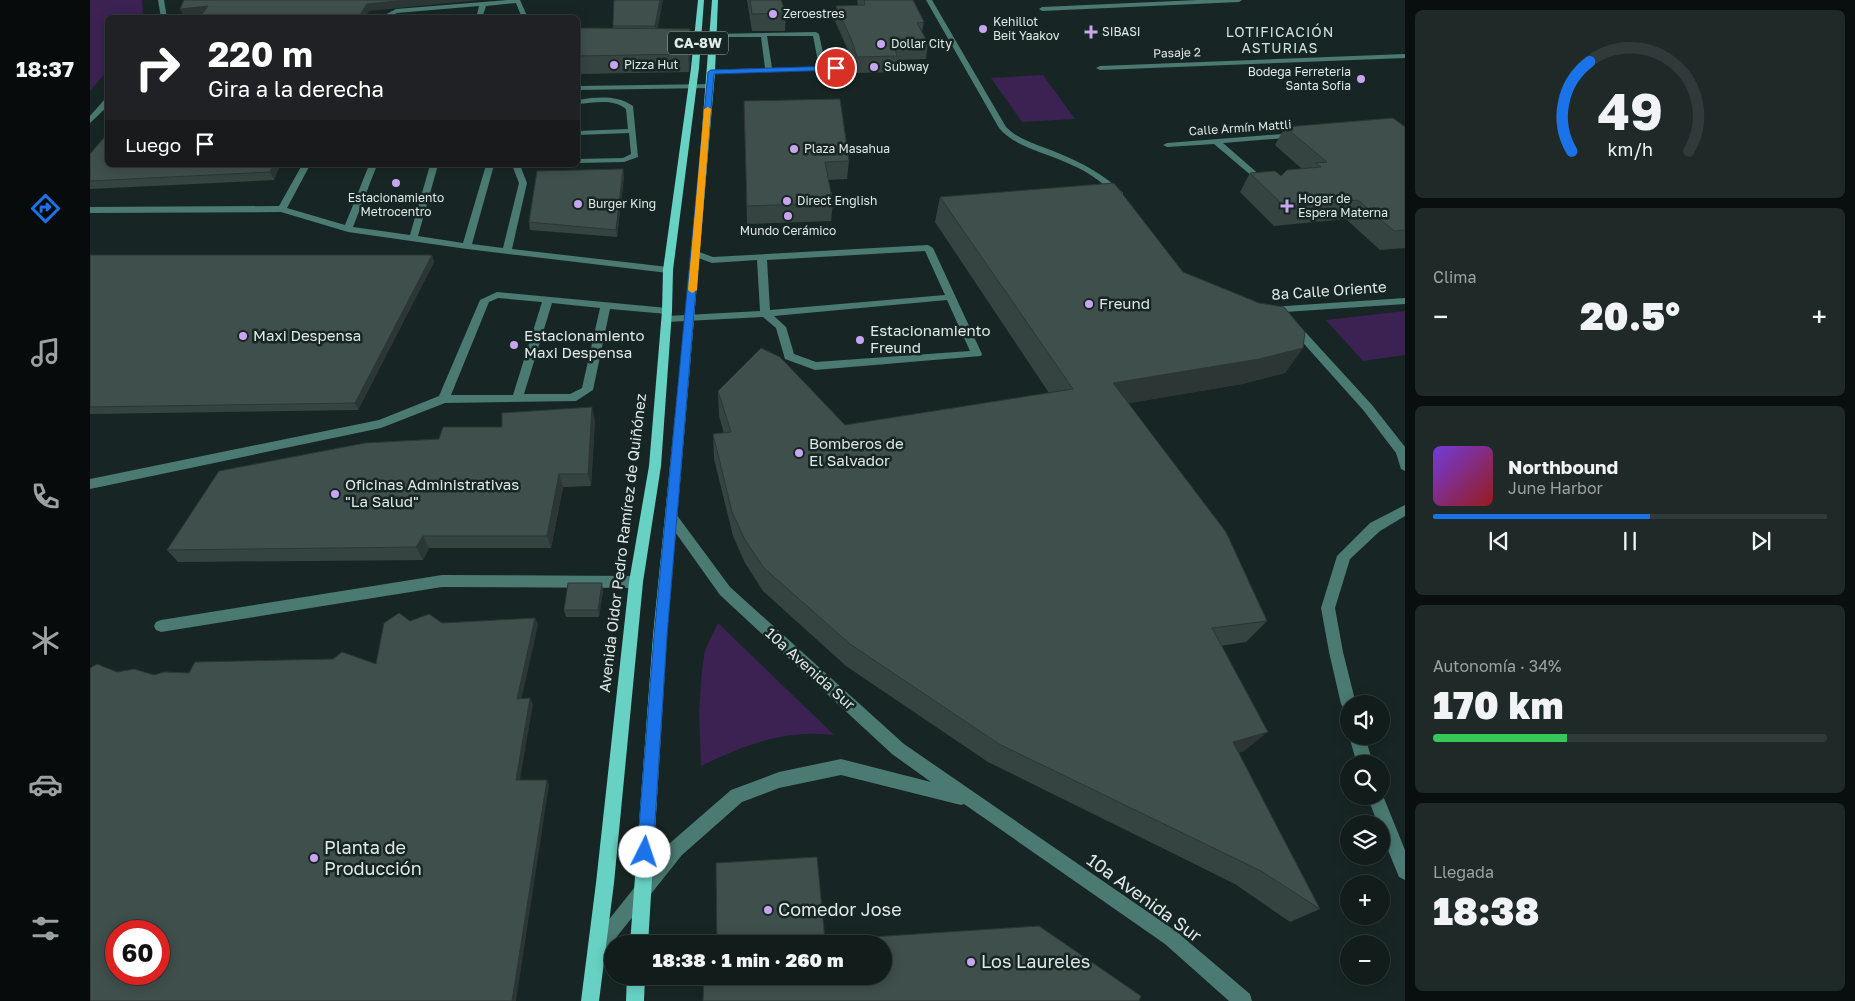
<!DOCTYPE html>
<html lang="es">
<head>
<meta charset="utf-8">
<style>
  body { margin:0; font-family:"Golos Text",sans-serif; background:#1e2928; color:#f1f3f6; height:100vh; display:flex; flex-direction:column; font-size:19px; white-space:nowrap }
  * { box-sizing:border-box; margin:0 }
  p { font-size:16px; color:#9ca1a3 }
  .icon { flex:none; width:28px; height:28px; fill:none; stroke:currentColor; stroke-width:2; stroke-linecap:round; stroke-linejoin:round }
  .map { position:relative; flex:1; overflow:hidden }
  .drawer { display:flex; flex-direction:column; gap:10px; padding:10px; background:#090f0f; width:450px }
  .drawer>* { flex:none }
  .banner { position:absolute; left:15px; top:15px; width:475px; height:152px; border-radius:8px; box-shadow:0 2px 12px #0003,0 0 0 1px #303a3a; background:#202124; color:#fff; overflow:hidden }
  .controls { position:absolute; left:1250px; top:695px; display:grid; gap:10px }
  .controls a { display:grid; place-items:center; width:50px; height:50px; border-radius:50%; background:#111c1b; box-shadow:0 2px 12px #0003,0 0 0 1px #303a3a; font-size:25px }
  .speed { position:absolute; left:15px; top:920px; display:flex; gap:10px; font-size:25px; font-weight:700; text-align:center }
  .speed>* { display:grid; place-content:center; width:65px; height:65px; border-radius:50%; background:#111c1b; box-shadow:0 2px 12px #0003,0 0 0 1px #303a3a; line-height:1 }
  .speed .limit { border:8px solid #d22; background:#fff; color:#111 }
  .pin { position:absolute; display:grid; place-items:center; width:42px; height:42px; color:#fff; margin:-21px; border:2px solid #fff; border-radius:50%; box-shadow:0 1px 5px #0007 }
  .me { position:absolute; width:55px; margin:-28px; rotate:4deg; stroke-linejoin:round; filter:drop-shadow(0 0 4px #0008) }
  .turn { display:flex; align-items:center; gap:18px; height:105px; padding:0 20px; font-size:22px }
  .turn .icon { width:65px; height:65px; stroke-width:2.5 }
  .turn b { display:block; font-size:35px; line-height:42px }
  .then { display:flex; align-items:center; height:48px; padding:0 20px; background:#0003; gap:10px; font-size:19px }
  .big { font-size:38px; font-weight:800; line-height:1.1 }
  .drawer .tile { flex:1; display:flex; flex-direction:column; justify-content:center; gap:8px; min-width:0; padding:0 18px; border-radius:8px; background:#1e2928 }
  .drawer .dial { align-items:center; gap:0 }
  .dial svg { height:130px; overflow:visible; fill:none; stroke:#303a3a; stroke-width:7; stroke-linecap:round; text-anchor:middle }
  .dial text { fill:#f1f3f6; stroke:none }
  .song { display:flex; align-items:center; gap:15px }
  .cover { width:60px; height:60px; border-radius:8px; background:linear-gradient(135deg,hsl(260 70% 55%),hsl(0 70% 35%)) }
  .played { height:5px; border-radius:2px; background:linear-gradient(90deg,#1a73e8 55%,#303a3a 55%) }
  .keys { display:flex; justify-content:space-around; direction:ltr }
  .heat { display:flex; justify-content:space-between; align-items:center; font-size:28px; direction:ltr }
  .charge { height:8px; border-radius:4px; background:linear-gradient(90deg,#34c759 34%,#303a3a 0) }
  .trip { position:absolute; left:514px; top:935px; width:288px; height:50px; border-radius:25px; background:#111c1b; box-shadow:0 2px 12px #0003,0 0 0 1px #303a3a; font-weight:800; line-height:50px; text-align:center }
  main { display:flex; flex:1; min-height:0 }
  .dock { display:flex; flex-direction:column; width:90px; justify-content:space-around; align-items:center; background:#070b0b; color:#9ca1a3 }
  .dock .icon { width:35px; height:35px }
  .dock .active { color:#1a73e8 }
  .dock b { font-size:22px; color:#f1f3f6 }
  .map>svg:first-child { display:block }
  .green { fill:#3b2253 }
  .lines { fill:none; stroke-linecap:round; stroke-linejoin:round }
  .minor { fill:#4a7a72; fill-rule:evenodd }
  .major { fill:#67d2c3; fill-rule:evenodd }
  .wall { fill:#364441 }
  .shaded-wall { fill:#2c3735 }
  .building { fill:#3f4f4c; stroke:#2c3735; fill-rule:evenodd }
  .route { fill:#1a73e8; stroke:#114b97 }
  .slow { fill:#f59e0b }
  .poi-dot { fill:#c8a6ef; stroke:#172624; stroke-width:2 }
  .labels { text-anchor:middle; stroke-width:5; stroke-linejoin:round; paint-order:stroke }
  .far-poi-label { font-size:12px; fill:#dfe9e7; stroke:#172624; text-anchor:start }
  .far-street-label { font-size:12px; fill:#dfe9e7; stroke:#172624 }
  .far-neighbourhood-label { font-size:14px; letter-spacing:1px; fill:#cfe3df; stroke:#172624 }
  .shield { fill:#172624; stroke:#a3aeac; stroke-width:1 }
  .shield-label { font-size:14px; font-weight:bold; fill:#dfe9e7 }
  .street-label { font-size:15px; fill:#dfe9e7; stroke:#172624 }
  .poi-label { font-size:15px; fill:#dfe9e7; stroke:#172624; text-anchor:start }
  .near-poi-label { font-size:18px; fill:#dfe9e7; stroke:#172624; text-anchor:start }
  .near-street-label { font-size:18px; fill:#dfe9e7; stroke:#172624 }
</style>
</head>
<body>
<main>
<nav class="dock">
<b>18:37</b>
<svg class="icon active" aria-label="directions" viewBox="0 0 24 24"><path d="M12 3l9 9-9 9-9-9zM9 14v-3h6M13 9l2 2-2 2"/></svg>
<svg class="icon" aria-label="music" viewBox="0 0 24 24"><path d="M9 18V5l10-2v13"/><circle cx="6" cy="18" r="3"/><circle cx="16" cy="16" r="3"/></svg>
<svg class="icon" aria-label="phone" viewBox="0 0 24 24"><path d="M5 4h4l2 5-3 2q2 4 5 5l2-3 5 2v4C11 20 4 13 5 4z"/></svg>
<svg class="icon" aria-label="climate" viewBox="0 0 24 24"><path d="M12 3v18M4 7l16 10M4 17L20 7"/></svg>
<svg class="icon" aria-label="car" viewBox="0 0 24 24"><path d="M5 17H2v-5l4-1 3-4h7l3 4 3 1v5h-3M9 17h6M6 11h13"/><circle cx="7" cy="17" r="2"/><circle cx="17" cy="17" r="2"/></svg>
<svg class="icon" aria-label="filters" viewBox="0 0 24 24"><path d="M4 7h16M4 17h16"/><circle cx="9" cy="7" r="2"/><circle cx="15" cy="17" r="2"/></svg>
</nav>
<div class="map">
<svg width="1315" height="1001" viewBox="0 0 1315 1001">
  <rect width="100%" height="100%" fill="#172624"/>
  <g class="green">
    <path d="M0,0h52l1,17 -35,1 -1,53 -17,20z"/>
    <path d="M953,75l32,44 -53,3 -31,-44z"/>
    <path d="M1315,311v44l-42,6 -37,-41z"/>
    <path d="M628,623l116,112c-49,-6 -90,10 -133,31l-2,-54 3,-42 3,-20z"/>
  </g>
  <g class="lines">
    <g class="minor">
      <path d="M68,0h6l3,18h-6z"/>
      <path d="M418,0h12l8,18h-6l-6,-15 -30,3 -4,12h-6l3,-12 -82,7 -9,5h-9l17,-9z"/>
      <path d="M836,0h6l74,127c14,14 34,18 52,26 24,10 46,21 65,40v4h-6c-15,-16 -32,-27 -52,-35 -22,-10 -50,-15 -66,-34z"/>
      <path d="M1108,0h44l-3,2 -197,9 -3,-2 3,-2z"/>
      <path d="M726,32l3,2 7,33 23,-1 2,1v2l-140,5 -4,-2 4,-2 54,-2 -4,-31h-48l-2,-1v-2zM677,36h46l6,31 -47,1z"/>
      <path d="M1315,54v4l-305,12 -4,-2 4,-2z"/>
      <path d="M623,84v4h-3l-132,2v-4z"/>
      <path d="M501,98c15,-1 29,-1 42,8l5,51 -14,5 -46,1v-4l45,-1 8,-4 -2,-21 -51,2v-4l50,-2 -2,-20c-14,-11 -32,-6 -48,-5v-4z"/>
      <path d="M15,99h3v7l-18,17v-7z"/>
      <path d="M1205,133l4,2 -1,2 -75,6 46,40v4l-3,1 -52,-44 -47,3 -4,-2 4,-2z"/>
      <path d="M212,165h8l-23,43 58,17 24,-60h8l-24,62 57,8 20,-70h8l-20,71 45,7 23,-78h8l-22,79 31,4 16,-65 -7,-18h8l7,18 -15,66 156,18 5,3 -5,3 -201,-24 -119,-17 -67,-20 -191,1v-6l189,-1z"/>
      <path d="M838,245l5,3 49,106 -1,2 -166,14 -30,-11 -9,-31 -13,-11 -96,5 -5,-3 5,-3 93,-5 -3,-51 -45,3 -19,-7v-4h6l14,5zM835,251l20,44 -175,15 -3,-50zM857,300l23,51 -154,11 -22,-8 -8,-27 -12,-11z"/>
      <path d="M407,292l170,16 5,3 -5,3 -57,-5 -17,81 -17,11 -131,2 -64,25 -291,61v-10l289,-59 60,-24 41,-96zM408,298l44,4 -29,93h-62l38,-93zM462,303l48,5 -18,80 -12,6h-46z"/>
      <path d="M1315,298v6l-135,9 -5,-3 5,-3z"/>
      <path d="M1203,322l4,1 75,82 33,42v24l-4,-2 -5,-16 -32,-42 -75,-84 -1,-2 1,-2z"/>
      <path d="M1315,505v11l-25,15 -30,28 -15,49 8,44 13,52h-7v7l-5,-2 -3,-5 -12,-52 -8,-44 16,-52 33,-33z"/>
      <path d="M582,513l4,1 54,73 174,157 273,188 73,62 2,7h-23l-64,-57 -201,-140 -3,1 -120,-30 -62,13 -37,14 -60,53 -79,99 -6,3 -6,-3 -3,-6 3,-6 79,-99 61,-53 48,-18 62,-13 90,23 -39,-28 -172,-159 -52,-73 -2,-4 2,-4z"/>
      <path d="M352,575l194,1 5,2 2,4 -2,4 -5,2 -194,-1 -281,45 -5,-2 -2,-4 2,-4 5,-2z"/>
      <path d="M1259,736h16l8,28h-16z"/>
      <path d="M1291,791l24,59v30l-6,-3 -18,-44v-9h-3l-11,-28h14z"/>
    </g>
    <g class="major">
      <path d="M608,0h6l-5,68 -26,202 -1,41 -11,155 -18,116 -29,301 -15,118h-18l15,-118 33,-301 20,-116 13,-155 1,-41 28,-202z"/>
      <path d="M622,0h6l-3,72 -48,564 -19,308h-18l23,-308 44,-441z"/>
      <path d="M537,976h18l-1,25h-18z"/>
    </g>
  </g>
  <g class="wall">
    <path d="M524,0l44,29h32l1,18 -2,25 -111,2v-43l35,-3z"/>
    <path d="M657,0h34l5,13 -1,18h-33z"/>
    <path d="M767,0h56l11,22 -2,10 6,11 -2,16 -29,1 -2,12 -39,1 -5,-16 -16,-36 1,-15 22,-1z"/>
    <path d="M654,101l105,60 -2,18 -19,1 5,23 -2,18 -84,3z"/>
    <path d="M1195,127h120v121l-25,2 -34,-31 -72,7 -34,-34 10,-19 31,3 21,-7 -27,-24z"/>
    <path d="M0,154l190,11 -6,15 -184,9z"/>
    <path d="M533,169l1,7 -7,61 -87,-7 -1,-8z"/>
    <path d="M850,197l243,75 120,76 -18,25 -43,11 -113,19 138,218 -21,21 -25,4 23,105 -6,2 82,156 -30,13 -55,-38 -247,-122 -142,-96 -83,-75 -18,-28 -12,-27 -19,-77 -1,-25 11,-1 -5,-17 -1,-25 127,34 204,-32 -114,-171z"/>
    <path d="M0,255h342l2,7 -76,148 -268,4z"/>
    <path d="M505,420l-4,66 -28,1 -12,61h-122l-6,12 -245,2 -11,-12 272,-111 63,-12z"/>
    <path d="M513,590l-4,27h-33l-2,-7z"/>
  </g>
  <g class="shaded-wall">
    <path d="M316,0h74l-111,11 -4,7h-7l9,-14z"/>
    <path d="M570,0h3l-7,39 -1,-13z"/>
    <path d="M118,6l3,7 -27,3 -4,-7z"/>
    <path d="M600,29l1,18 -2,25 -1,-18z"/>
    <path d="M183,165h7l-6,15 -4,-8z"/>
    <path d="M533,169l1,7 -7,61 -1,-7z"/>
    <path d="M342,255l2,7 -76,148 -3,-7z"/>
    <path d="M1213,348l-18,25 -43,11 -141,24 12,-25z"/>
    <path d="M502,407l3,13 -4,66 -3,-12z"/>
    <path d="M469,474l4,13 -12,61 -4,-12z"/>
    <path d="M333,536l6,12 -6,12 -7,-13z"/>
    <path d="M512,583l1,7 -4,27 -1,-7z"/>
    <path d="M445,618l3,7 -18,80 -3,-6z"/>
    <path d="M440,698l3,6 -14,81 -3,-5z"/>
    <path d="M1178,732l-24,19 -33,10 22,-19z"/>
    <path d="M457,780l2,5 -33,216h-4z"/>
  </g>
  <g class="building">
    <path d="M94,0h222l-39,4 -9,14h-159l9,-12 -28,3z"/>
    <path d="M524,0h46l-5,26h-42z"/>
    <path d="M660,0h31l5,13 -34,1z"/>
    <path d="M774,0h49l11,22 -7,1 11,20 -34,2 3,11 -40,1 -5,-16 -16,-35 29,-1z"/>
    <path d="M491,28l109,1 -2,25 -110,2v-25z"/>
    <path d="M750,99l9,62 -24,1 8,41 -86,3 -3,-105z"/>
    <path d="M1303,118l12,9v103l-11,1 -36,-31 -73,7 -35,-34 25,-2 6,5 6,-6 34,-3 -5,-4 11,-1 -42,-35z"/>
    <path d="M18,133v32h165l-3,7 -180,9v-27z"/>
    <path d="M533,169l-7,61 -87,-8 8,-51z"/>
    <path d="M1024,183l69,89 76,31 25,4 21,25 -2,16 -44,11 -146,24 113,149 41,89 -55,7 56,104 -35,10 87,167 -59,-38 -262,-127 -149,-100 -86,-76 -19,-28 -13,-28 -19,-78 18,-2 -13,-41 43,-43 19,9 65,68 228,-36 -133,-192z"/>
    <path d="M0,255h342l-77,148 -265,4z"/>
    <path d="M502,407l-4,67h-29l-12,62h-124l-7,11 -249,3 52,-79 146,-28 74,-4 4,-12h59v-14z"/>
    <path d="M478,583h34l-4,27h-34z"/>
    <path d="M309,613l11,8 19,-7 13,9 93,-5 -18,81 13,-1 -14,82h31l-35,221h-422v-333l7,-4 20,8 17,-3 20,6 10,-3 25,1 6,-11 138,-3 9,-7 34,12 8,-41zM26,931h43v43h-43z"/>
    <path d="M727,857l8,83 214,-14 102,70 -2,5h-436l1,-25h178v-32h-165l-1,-81z"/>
  </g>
  <path class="route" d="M746,66l3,2 -1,2 -124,4 -47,562 -14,216 -2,5 -6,2 -5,-2 -3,-5 17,-216 54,-564 3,-2z"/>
  <path class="slow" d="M618,107l3,2 -14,181 -5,3 -4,-3 16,-181z"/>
  <g class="poi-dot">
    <circle cx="683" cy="14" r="5"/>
    <circle cx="893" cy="29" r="5"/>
    <path d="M998.5 24.5h5v5h5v5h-5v5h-5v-5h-5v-5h5z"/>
    <circle cx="791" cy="44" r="5"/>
    <circle cx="524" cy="65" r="5"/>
    <circle cx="784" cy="67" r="5"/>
    <circle cx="1271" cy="79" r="5"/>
    <circle cx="704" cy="149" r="5"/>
    <circle cx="306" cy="183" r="5"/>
    <circle cx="697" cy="201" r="5"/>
    <circle cx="488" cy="204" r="5"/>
    <path d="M1194.5 198.5h5v5h5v5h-5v5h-5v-5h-5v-5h5z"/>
    <circle cx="698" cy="216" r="5"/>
    <circle cx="999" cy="304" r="5"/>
    <circle cx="153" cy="336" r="5"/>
    <circle cx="770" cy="340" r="5"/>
    <circle cx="424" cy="345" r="5"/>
    <circle cx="709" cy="453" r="5"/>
    <circle cx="245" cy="494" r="5"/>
    <circle cx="224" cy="858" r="5"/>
    <circle cx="678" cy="910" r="5"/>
    <circle cx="881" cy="962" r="5"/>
  </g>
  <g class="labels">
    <g class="far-poi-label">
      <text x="693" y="18">Zeroestres</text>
      <text x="903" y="26">Kehillot<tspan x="903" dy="14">Beit Yaakov</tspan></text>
      <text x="1012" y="36">SIBASI</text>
      <text x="801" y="48">Dollar City</text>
      <text x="534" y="69">Pizza Hut</text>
      <text x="794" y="71">Subway</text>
      <text x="1261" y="76" text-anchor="end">Bodega Ferreteria<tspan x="1261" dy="14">Santa Sofia</tspan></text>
      <text x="714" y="153">Plaza Masahua</text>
      <text x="306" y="202" text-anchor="middle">Estacionamiento<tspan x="306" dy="14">Metrocentro</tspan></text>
      <text x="1208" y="203">Hogar de<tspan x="1208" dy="14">Espera Materna</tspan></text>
      <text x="707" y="205">Direct English</text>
      <text x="498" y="208">Burger King</text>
      <text x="698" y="235" text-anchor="middle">Mundo Cerámico</text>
    </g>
    <g class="far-street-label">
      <text transform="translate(1087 53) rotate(-2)" y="4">Pasaje 2</text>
      <text transform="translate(1150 128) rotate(-4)" y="4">Calle Armín Mattli</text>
    </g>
    <g class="far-neighbourhood-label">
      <text x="1190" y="37">LOTIFICACIÓN<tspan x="1190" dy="16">ASTURIAS</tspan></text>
    </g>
    <rect class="shield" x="578" y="31.5" width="60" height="23" rx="4"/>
    <g class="shield-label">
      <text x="608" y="48">CA-8W</text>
    </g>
    <g class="street-label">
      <text transform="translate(1239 291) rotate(-4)" y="5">8a Calle Oriente</text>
      <text transform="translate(533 543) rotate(-83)" y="5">Avenida Oidor Pedro Ramírez de Quiñónez</text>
      <text transform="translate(720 669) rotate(42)" y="5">10a Avenida Sur</text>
    </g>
    <g class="poi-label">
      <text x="1009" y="309">Freund</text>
      <text x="780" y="336">Estacionamiento<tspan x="780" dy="17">Freund</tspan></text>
      <text x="163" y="341">Maxi Despensa</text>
      <text x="434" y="341">Estacionamiento<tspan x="434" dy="17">Maxi Despensa</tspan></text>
      <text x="719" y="449">Bomberos de<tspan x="719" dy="17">El Salvador</tspan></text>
      <text x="255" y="490">Oficinas Administrativas<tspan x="255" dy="17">"La Salud"</tspan></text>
    </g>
    <g class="near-poi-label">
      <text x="234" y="854">Planta de<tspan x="234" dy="21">Producción</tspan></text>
      <text x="688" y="916">Comedor Jose</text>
      <text x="891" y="968">Los Laureles</text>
    </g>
    <g class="near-street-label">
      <text transform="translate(1054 898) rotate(36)" y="6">10a Avenida Sur</text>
    </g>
  </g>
</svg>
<div class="controls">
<a><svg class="icon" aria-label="sound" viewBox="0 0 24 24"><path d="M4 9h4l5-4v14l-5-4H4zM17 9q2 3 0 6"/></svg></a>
<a><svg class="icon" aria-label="search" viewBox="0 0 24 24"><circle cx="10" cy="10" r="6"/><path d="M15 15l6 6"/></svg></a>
<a><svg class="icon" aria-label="layers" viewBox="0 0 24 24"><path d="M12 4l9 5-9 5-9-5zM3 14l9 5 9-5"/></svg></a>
<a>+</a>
<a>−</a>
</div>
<div class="speed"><div class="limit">60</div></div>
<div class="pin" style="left:746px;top:68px;background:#d93025"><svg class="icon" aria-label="arrive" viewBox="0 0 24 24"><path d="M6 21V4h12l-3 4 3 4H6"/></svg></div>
<svg class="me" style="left:555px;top:852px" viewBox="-20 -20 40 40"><circle r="19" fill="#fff"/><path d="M0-13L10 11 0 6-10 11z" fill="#1a73e8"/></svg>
<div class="trip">18:38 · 1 min · 260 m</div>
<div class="banner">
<div class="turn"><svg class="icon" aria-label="right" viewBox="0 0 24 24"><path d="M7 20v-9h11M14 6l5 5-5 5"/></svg><div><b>220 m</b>Gira a la derecha</div></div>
<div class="then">Luego<svg class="icon" aria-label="arrive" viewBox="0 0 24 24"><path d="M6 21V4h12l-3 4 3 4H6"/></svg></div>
</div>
</div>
<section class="drawer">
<div class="tile dial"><svg viewBox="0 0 100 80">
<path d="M14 69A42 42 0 1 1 86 69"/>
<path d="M14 69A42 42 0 0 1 25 14" stroke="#1a73e8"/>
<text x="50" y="56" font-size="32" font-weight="700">49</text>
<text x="50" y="72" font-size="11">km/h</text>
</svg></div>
<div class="tile"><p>Clima</p>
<div class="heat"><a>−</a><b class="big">20.5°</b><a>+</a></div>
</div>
<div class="tile">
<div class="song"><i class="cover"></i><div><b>Northbound</b><p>June Harbor</p></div></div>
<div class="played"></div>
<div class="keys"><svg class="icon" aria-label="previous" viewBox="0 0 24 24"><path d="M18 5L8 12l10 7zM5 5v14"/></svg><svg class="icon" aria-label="pause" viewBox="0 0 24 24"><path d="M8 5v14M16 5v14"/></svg><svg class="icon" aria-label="next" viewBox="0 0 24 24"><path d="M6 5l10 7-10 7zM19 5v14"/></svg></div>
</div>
<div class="tile"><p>Autonomía · 34%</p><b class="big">170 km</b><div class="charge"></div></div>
<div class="tile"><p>Llegada</p><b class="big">18:38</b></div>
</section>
</main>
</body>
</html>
